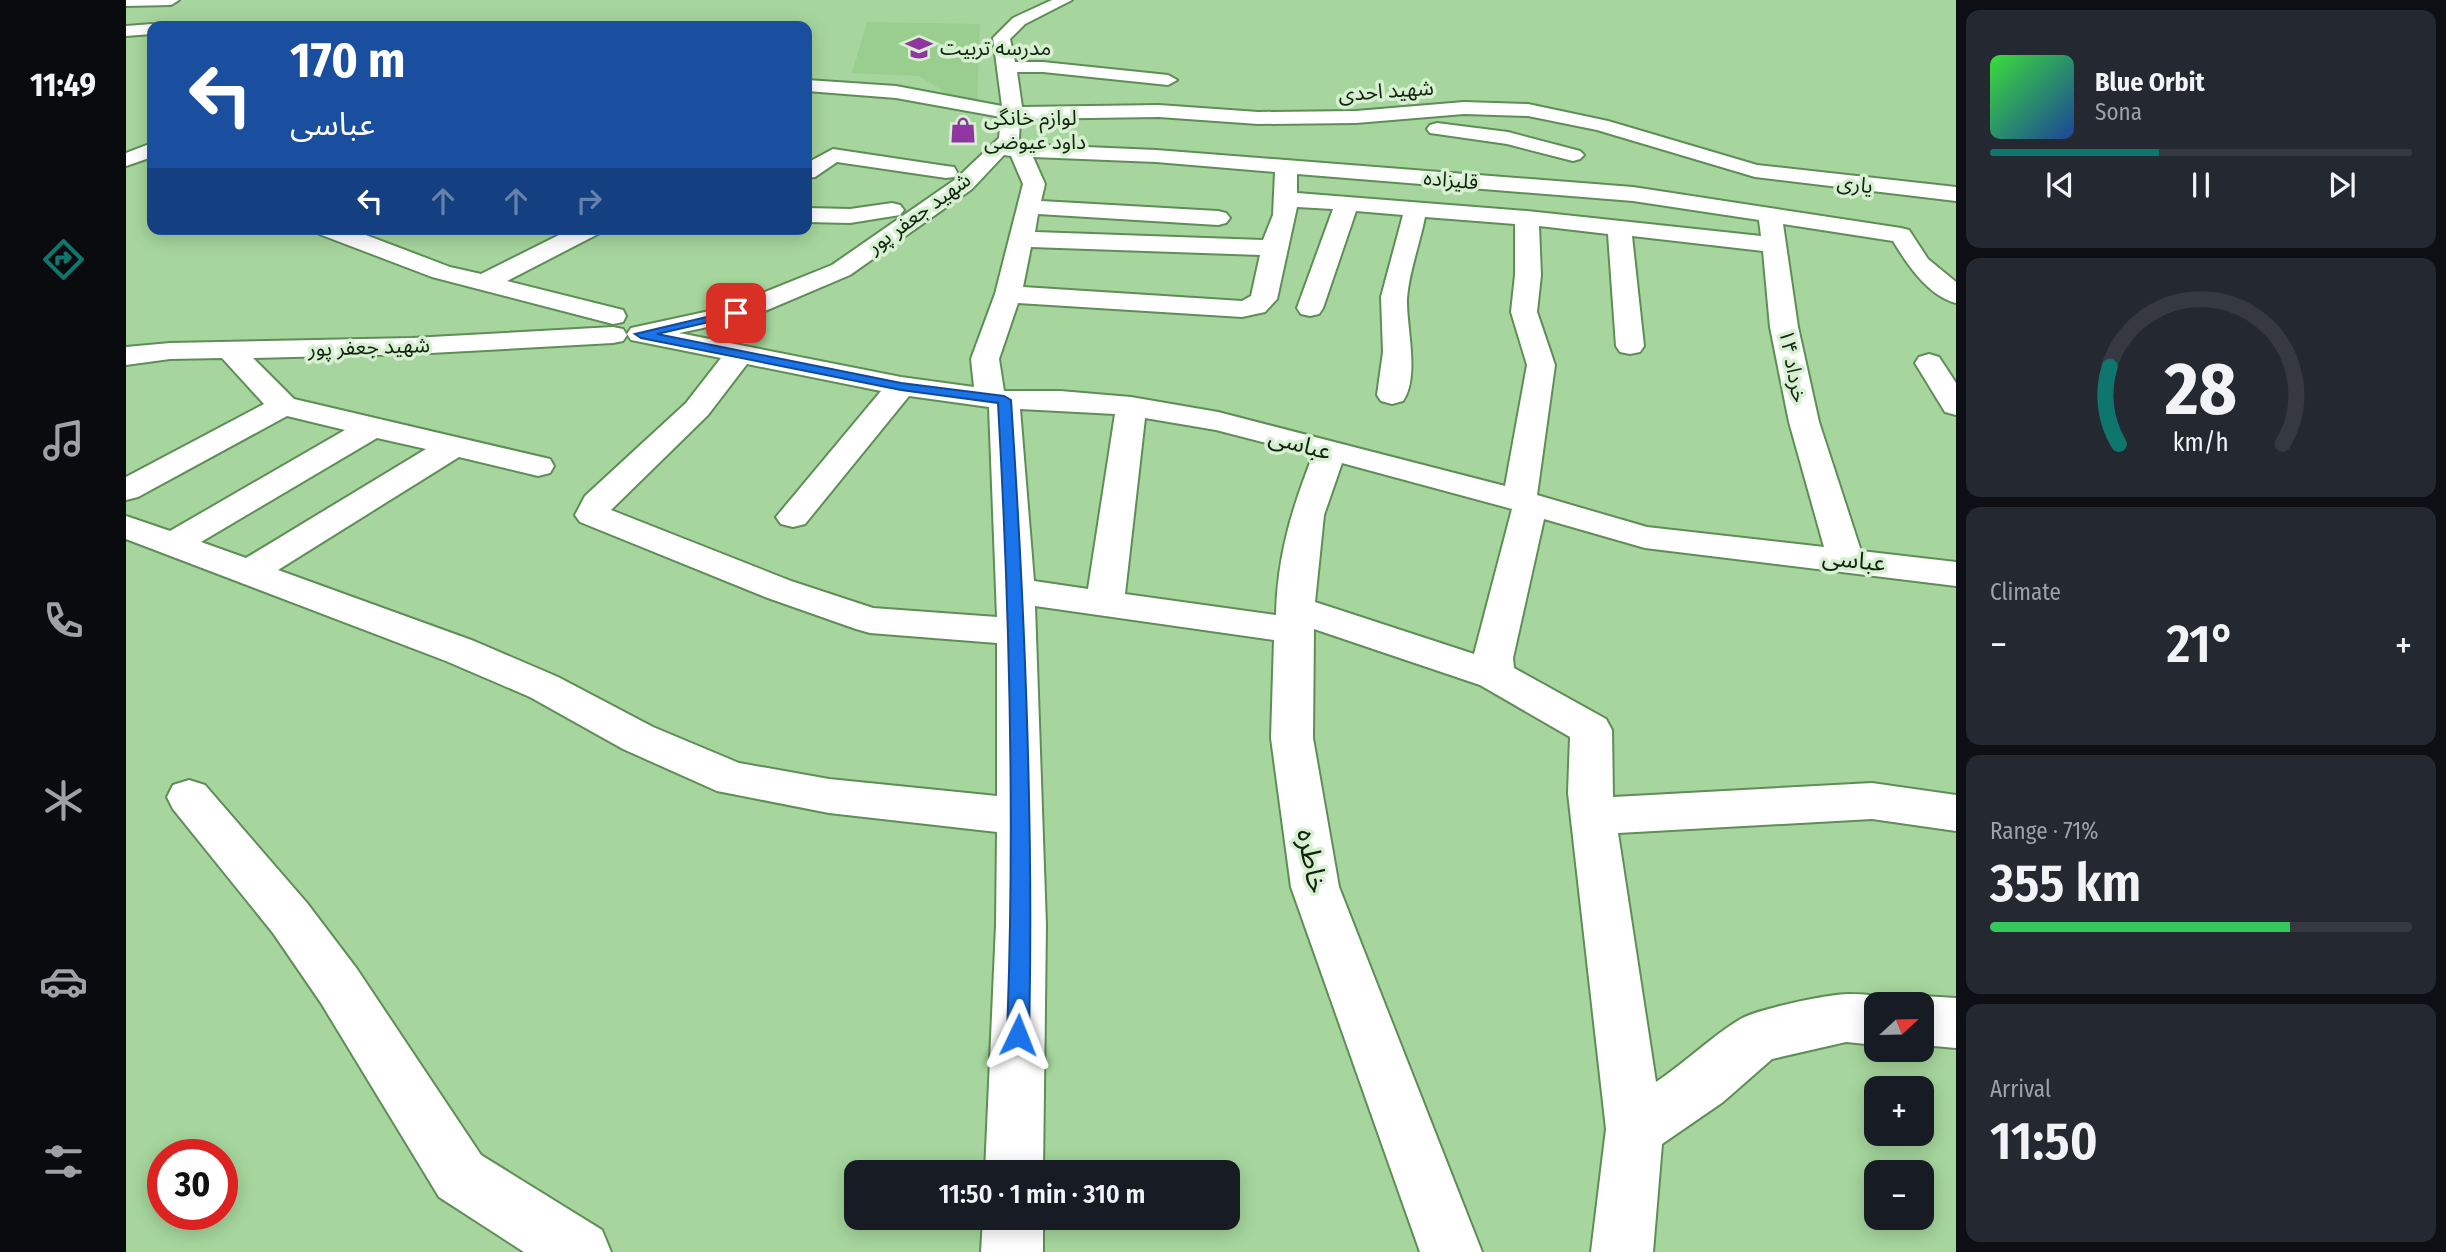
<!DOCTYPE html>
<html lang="en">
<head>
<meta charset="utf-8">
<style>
  body { margin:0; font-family:"Fira Sans Condensed","Noto Sans Arabic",sans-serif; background:#242831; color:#f1f3f6; height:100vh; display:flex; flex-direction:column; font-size:26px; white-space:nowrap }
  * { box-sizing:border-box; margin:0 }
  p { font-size:23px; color:#9ea1a6 }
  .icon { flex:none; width:38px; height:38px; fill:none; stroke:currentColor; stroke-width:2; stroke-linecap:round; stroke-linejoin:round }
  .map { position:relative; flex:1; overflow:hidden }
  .side { display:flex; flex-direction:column; gap:10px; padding:10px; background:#0d0f14; width:490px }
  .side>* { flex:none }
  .top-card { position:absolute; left:21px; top:21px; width:665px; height:214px; border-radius:14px; box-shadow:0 4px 18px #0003; background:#1a4fa0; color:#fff; overflow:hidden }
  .needle { width:46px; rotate:68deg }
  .buttons { position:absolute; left:1738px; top:992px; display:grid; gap:14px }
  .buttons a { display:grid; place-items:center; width:70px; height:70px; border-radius:14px; background:#171b24; box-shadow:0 4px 18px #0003; font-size:35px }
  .speed { position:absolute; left:21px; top:1139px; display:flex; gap:14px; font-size:35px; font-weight:700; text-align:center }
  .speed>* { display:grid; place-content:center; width:91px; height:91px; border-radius:50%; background:#171b24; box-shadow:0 4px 18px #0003; line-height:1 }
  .speed .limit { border:10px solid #d22; background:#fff; color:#111 }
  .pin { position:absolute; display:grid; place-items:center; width:60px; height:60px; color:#fff; margin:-30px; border-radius:14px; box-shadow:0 4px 10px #0006 }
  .me { position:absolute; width:77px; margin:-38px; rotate:2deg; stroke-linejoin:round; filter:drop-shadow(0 0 5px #0008) }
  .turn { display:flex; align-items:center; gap:24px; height:147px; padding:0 28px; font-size:32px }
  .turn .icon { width:91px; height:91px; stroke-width:2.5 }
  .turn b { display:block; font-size:49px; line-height:60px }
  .lanes { display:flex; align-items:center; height:66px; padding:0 28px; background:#0003; justify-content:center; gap:35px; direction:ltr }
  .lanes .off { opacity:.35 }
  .big { font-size:52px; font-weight:600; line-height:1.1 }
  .side .card { flex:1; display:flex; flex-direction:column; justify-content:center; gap:10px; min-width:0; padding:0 24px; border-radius:14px; background:#242831 }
  .side .dial { align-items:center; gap:0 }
  .dial svg { height:182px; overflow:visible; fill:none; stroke:#363941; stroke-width:7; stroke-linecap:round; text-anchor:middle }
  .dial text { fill:#f1f3f6; stroke:none }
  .song { display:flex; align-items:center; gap:21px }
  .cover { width:84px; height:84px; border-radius:10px; background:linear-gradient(135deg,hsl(120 70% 55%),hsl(220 70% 35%)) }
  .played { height:7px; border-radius:4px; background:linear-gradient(90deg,#0f766e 40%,#363941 40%) }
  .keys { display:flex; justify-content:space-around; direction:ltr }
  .heat { display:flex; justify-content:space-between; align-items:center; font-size:38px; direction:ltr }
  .charge { height:10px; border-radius:5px; background:linear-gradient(90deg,#34c759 71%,#363941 0) }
  .trip { position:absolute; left:718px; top:1160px; width:396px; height:70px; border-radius:14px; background:#171b24; box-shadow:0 4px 18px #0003; font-weight:600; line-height:70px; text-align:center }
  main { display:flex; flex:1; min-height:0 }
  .tab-bar { display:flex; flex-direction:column; width:126px; justify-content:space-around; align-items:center; background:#090b0e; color:#9ea1a6 }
  .tab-bar .icon { width:49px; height:49px }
  .tab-bar .current { color:#0f766e }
  .tab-bar b { font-size:32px; color:#f1f3f6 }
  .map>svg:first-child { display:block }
  .built { fill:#99ce8e }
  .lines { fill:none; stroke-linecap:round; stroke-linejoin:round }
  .minor-casing { stroke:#5f8d57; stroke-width:4 }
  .minor { fill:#fff; fill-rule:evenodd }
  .route { fill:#1a73e8; stroke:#114b97; stroke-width:2 }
  .labels { text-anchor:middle; stroke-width:7; stroke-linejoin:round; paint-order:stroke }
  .far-poi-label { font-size:21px; fill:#11230d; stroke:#d7f0d2; text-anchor:start }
  .far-street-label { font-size:21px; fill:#11230d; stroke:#d7f0d2 }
  .street-label { font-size:24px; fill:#11230d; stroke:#d7f0d2 }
  .near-street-label { font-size:28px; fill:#11230d; stroke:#d7f0d2 }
</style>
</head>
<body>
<main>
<nav class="tab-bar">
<b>11:49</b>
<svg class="icon current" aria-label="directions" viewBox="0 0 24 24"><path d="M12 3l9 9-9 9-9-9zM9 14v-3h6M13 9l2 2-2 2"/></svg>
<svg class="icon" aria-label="music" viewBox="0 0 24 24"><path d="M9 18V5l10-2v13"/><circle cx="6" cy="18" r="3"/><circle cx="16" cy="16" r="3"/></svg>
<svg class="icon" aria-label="phone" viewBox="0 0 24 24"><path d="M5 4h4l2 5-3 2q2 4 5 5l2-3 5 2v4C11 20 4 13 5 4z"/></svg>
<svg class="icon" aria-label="climate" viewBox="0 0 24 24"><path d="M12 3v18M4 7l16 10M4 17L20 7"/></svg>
<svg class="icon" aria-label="car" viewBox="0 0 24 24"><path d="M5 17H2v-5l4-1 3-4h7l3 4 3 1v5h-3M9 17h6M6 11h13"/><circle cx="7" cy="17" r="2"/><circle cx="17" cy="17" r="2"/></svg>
<svg class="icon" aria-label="filters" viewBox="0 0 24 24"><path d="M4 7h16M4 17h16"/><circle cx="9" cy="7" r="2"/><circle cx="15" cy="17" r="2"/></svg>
</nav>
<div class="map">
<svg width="1830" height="1252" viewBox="0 0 1830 1252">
  <rect width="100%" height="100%" fill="#a6d69d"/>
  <path class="built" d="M741,22l113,2 -3,75h-21l-37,-23 -67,-3z"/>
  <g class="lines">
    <g class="minor-casing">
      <g id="minor">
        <path d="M0,0h53l-8,5 -45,1z"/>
        <path d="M926,0h20l-47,24 -15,15 5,23h28l125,13 9,5 -9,5 -125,-13h-26l5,35 137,-2 99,7 98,-1 108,-9 64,2 80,17 149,44 199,22v14l-201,-24 -158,-47 -69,-14 -64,-2 -108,9 -98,1 -99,-7 -139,2 -1,20 -3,5 140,6 477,37 268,41 8,2 19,29 28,23v21c-28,-7 -49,-39 -63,-62l-110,-17 15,103 21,95 42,129 95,11v24l-311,-38 -101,-29 -31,139 1,10 92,51 6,11 1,67 259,-14 84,12v36l-84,-12 -254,14 38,249c29,-19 56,-46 83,-62 17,-11 90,-26 110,-26 16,0 34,1 47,10h-20v41l-30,-3 -74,17 -49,43 -61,42 -9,108h-62l15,-123 -38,-336 2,-56 -90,-52 -166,-56 -1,109 26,149 143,365h-62l-129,-365 -20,-149 3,-98 -239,-34 11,319 -3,247h-58l11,-247 1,-93 -168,-19 -112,-22 -94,-42 -93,-52 -84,-36 -320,-122v-23l44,15 175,-101 -58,-14 -149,81 -12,3v-23l138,-73 -42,-46 -52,1 -44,6v-18l44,-4 242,-5 201,-11 10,2 4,6 -4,6 -10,2 -201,11 -159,4 41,41 256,60 4,7 -4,7 -12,3 -79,-19 -181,113 196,71 84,36 95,50 86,36 90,16 168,17v-153l-127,-10 -14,-4 -91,-32 -185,-75 -5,-7 10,-19 101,-93 35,-45 -90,-18 -4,-6 4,-6 97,-21 104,-42 124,-86 43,-41 2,-21 -105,-19 -89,-7v-11l89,6 106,20 -9,-68 20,-20zM878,155l7,1 12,28 -28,110 -24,65 3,28 -73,-10 -222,-44 67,-14 104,-44 122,-86zM907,157l123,5 119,10 -2,43 -10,25 -228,-8 3,-18 180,11 8,-2 4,-5 -4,-5 -8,-2 -177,-10 4,-17zM1171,174l336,27 126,19 2,16 -234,-25 -230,-18zM1171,207l36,2 -36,99 4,6 9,2 9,-2 4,-6 33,-97 47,4 -22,82 2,55 -6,43 4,6 11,3 11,-3c17,-25 3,-74 4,-103 2,-26 13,-55 18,-81l90,7v51l-4,37 16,53 -22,121 -287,-74 -87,-15 -71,-6h-56l-5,-32 19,-56 224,14 23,-5 12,-13zM1413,226l69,8 8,112 4,6 10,2 10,-2 4,-6 -12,-110 131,15 7,76 19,95 35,125 -177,-20 -110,-32 18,-130 -18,-53 4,-37zM905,247l229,8 -9,41 -9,5 -219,-14zM621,364l134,27 -105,126 5,7 12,3 12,-3 104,-128 80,11 8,210 -124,-9 -82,-27 -180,-71 97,-95zM894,409l95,5 -27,175 -54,-8zM1019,418l71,12 97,25c-21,53 -36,102 -37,160l-151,-21zM251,438l49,11 -180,109 -45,-16zM1216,463l170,46 -38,145 -159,-52 9,-87z"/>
        <path d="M26,24l6,2h-6v8l-26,2v-10z"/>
        <path d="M1311,123l71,9 72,19 4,4 -4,4 -7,2 -66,-17 -77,-11 -3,-4 3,-4z"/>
        <path d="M26,143v14l-26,9v-13z"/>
        <path d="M707,149l113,17 8,1 3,5 -3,5 -8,1 -109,-16 -22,15 -8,1v-15z"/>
        <path d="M766,203l8,2 4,5 -4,5 -50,8 -43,-1v-14l43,1z"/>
        <path d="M189,229h35l100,38 31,7 90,-45h31l-4,5 -91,47 116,29 3,6 -3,6 -10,2 -181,-47 -113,-43z"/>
        <path d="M1803,354l10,3 17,26v32l-11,-3 -30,-49 4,-6z"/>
        <path d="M63,780l16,5 102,118 50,66 124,186 121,75 9,22h-87l-85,-55 -118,-194 -48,-70 -100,-124 -6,-12 6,-12z"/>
        <path d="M1796,996l34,2v50l-34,-3v-41h-19z"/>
        <path d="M857,1218h60v34h-62z"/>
      </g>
    </g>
    <use href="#minor" class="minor"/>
  </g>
  <path class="route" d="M610,310l5,3 -1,2 -83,19 244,49 103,13 7,4c14,211 23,423 18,635l-3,7 -8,3 -8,-3 -3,-7c8,-211 3,-421 -9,-632l-97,-13 -260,-52 -6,-4z"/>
  <defs>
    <g id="school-bare" transform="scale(2.1)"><path d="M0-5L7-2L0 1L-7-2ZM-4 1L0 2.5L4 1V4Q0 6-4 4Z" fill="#8f36a1" stroke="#d7f0d2" stroke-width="2.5" paint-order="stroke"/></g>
    <g id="shop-bare" transform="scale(2.1)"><path d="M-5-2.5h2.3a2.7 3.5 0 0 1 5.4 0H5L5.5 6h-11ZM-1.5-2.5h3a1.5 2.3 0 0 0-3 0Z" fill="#8f36a1" stroke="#d7f0d2" stroke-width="2.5" paint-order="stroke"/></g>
  </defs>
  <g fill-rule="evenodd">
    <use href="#school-bare" x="793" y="48"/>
    <use href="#shop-bare" x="837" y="130"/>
  </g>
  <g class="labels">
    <g class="far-poi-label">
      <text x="814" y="55">مدرسه تربیت</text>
      <text x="858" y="125">لوازم خانگی<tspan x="858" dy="24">داود عیوضی</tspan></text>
    </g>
    <g class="far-street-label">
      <text transform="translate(1260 91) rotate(-4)" y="7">شهید احدی</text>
      <text transform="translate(1325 180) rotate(5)" y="7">قلیزاده</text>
      <text transform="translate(1729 184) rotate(7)" y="7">یاری</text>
      <text transform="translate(793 213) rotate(-36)" y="7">شهید جعفر پور</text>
      <text transform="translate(243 347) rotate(-2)" y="7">شهید جعفر پور</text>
      <text transform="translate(1667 366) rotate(79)" y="7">۱۴ خرداد</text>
    </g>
    <g class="street-label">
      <text transform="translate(1174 444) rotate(15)" y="8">عباسی</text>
      <text transform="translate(1728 560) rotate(6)" y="8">عباسی</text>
    </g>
    <g class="near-street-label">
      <text transform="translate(1187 861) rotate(79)" y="10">خاطره</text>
    </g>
  </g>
</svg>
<div class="buttons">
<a><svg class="needle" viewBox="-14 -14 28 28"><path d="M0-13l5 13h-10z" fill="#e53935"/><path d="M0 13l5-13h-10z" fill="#9ea1a6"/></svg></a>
<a>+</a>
<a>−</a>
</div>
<div class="speed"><div class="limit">30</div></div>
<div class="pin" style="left:610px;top:313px;background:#d93025"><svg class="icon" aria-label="arrive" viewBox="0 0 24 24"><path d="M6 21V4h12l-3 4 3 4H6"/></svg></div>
<svg class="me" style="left:892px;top:1035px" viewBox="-20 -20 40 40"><path d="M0-17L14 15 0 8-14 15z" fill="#1a73e8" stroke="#fff" stroke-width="4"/></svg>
<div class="trip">11:50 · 1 min · 310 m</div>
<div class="top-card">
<div class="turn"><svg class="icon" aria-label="left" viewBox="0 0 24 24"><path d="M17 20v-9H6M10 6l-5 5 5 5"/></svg><div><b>170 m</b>عباسی</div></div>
<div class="lanes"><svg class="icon" aria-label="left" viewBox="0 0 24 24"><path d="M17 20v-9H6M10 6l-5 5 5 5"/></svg><svg class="icon off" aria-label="ahead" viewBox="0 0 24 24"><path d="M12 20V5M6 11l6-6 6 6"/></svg><svg class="icon off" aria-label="ahead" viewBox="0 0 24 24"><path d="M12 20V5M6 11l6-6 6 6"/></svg><svg class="icon off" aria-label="right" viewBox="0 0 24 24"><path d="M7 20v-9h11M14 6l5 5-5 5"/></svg></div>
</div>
</div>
<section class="side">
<div class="card">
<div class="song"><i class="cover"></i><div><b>Blue Orbit</b><p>Sona</p></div></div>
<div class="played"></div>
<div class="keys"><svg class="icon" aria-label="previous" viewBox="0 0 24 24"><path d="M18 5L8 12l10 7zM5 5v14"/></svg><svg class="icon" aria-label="pause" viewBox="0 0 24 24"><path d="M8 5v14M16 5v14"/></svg><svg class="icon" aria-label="next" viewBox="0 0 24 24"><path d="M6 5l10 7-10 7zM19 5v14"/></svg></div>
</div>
<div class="card dial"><svg viewBox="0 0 100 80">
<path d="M14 69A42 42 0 1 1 86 69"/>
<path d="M14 69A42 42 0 0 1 10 35" stroke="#0f766e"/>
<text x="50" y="56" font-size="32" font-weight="700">28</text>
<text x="50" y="72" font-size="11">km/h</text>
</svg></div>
<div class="card"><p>Climate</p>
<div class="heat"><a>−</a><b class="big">21°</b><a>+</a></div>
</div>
<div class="card"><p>Range · 71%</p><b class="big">355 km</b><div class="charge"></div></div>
<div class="card"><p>Arrival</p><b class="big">11:50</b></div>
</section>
</main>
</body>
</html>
